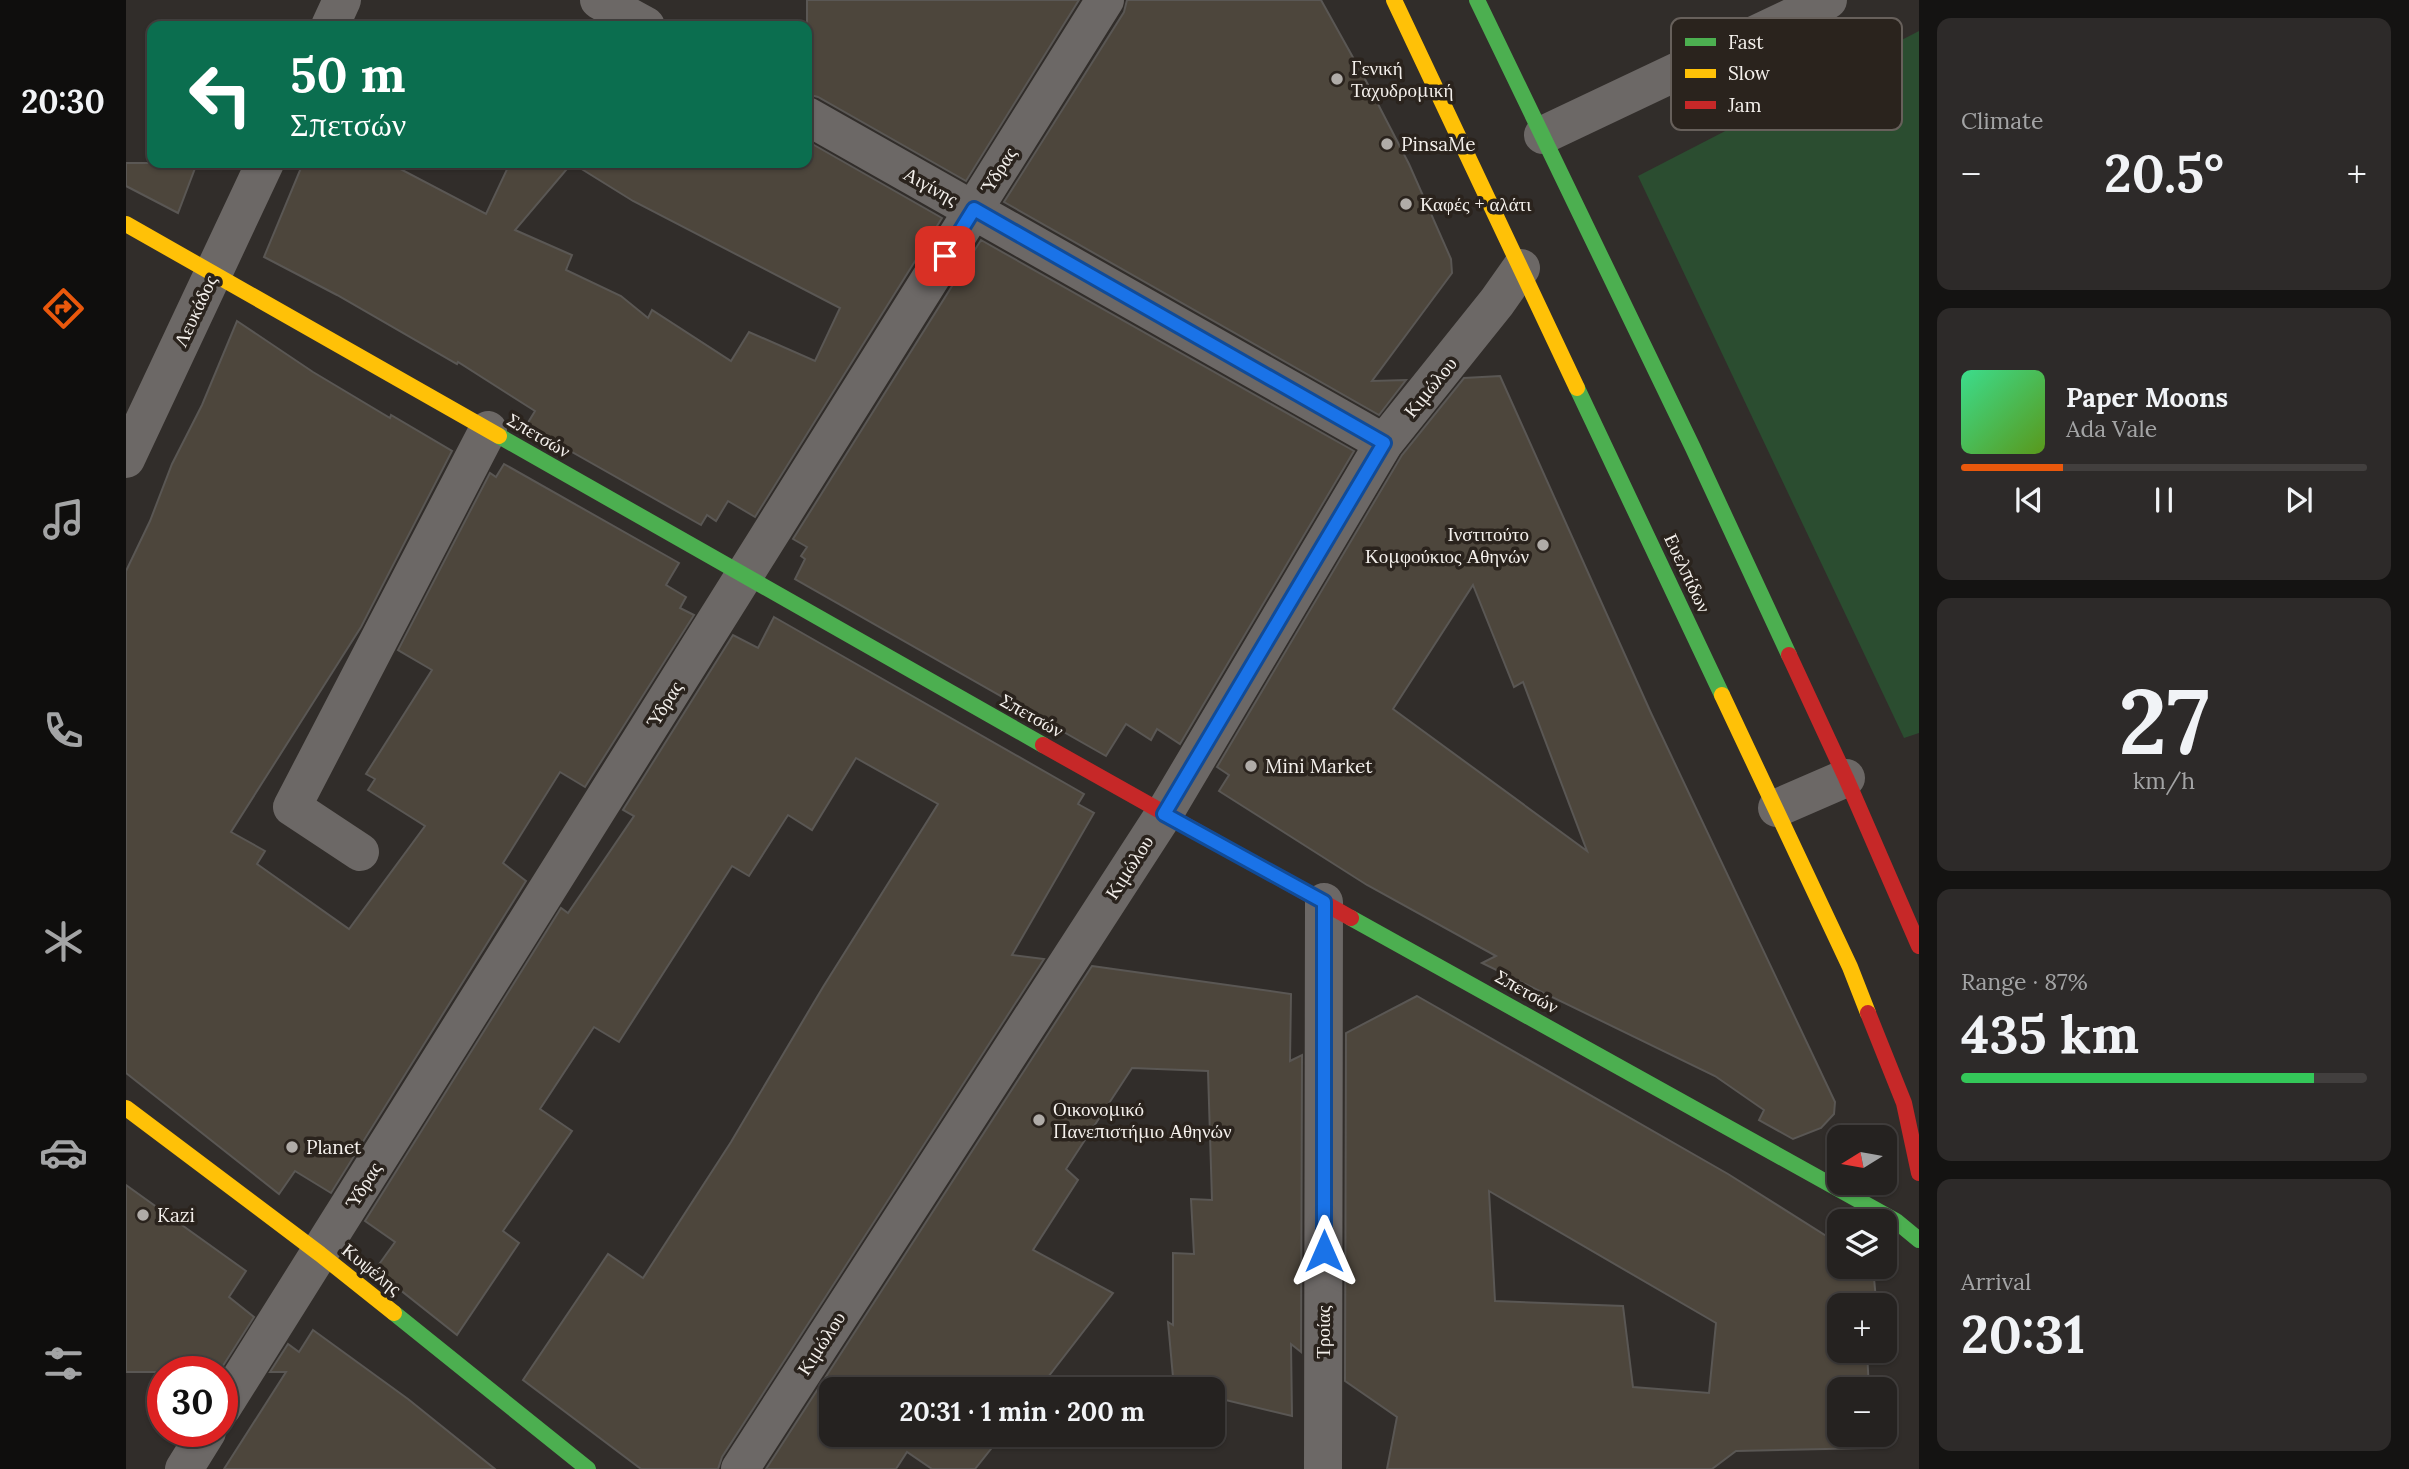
<!DOCTYPE html>
<html lang="en">
<head>
<meta charset="utf-8">
<style>
  body { margin:0; font-family:Lora,serif; background:#2d2a29; color:#f1f3f6; height:100vh; display:flex; flex-direction:column; font-size:26px; white-space:nowrap }
  * { box-sizing:border-box; margin:0 }
  p { font-size:23px; color:#a3a4a5 }
  .icon { flex:none; width:38px; height:38px; fill:none; stroke:currentColor; stroke-width:2; stroke-linecap:round; stroke-linejoin:round }
  .map { position:relative; flex:1; overflow:hidden }
  .side { display:flex; flex-direction:column; gap:18px; padding:18px; background:#141312; width:490px }
  .side>* { flex:none }
  .banner { position:absolute; left:21px; top:21px; width:665px; height:147px; border-radius:14px; box-shadow:0 2px 5px #0004,0 0 0 2px #423f3e; background:#0b6e4f; color:#fff; overflow:hidden }
  .needle { width:46px; rotate:259deg }
  .buttons { position:absolute; left:1701px; top:1125px; display:grid; gap:14px }
  .buttons a { display:grid; place-items:center; width:70px; height:70px; border-radius:14px; background:#252220; box-shadow:0 2px 5px #0004,0 0 0 2px #423f3e; font-size:35px }
  .speed { position:absolute; left:21px; top:1356px; display:flex; gap:14px; font-size:35px; font-weight:700; text-align:center }
  .speed>* { display:grid; place-content:center; width:91px; height:91px; border-radius:50%; background:#252220; box-shadow:0 2px 5px #0004,0 0 0 2px #423f3e; line-height:1 }
  .speed .limit { border:10px solid #d22; background:#fff; color:#111 }
  .pin { position:absolute; display:grid; place-items:center; width:60px; height:60px; color:#fff; margin:-30px; border-radius:14px; box-shadow:0 4px 10px #0006 }
  .me { position:absolute; width:77px; margin:-38px; rotate:0deg; stroke-linejoin:round; filter:drop-shadow(0 0 5px #0008) }
  .turn { display:flex; align-items:center; gap:24px; height:147px; padding:0 28px; font-size:32px }
  .turn .icon { width:91px; height:91px; stroke-width:2.5 }
  .turn b { display:block; font-size:49px; line-height:60px }
  .big { font-size:52px; font-weight:800; line-height:1.1 }
  .side .card { flex:1; display:flex; flex-direction:column; justify-content:center; gap:10px; min-width:0; padding:0 24px; border-radius:14px; background:#2d2a29 }
  .side .dial { align-items:center; gap:0 }
  .dial b { font-size:91px; line-height:1 }
  .song { display:flex; align-items:center; gap:21px }
  .cover { width:84px; height:84px; border-radius:10px; background:linear-gradient(135deg,hsl(150 70% 55%),hsl(90 70% 35%)) }
  .played { height:7px; border-radius:4px; background:linear-gradient(90deg,#ea580c 25%,#423f3e 25%) }
  .keys { display:flex; justify-content:space-around; direction:ltr }
  .heat { display:flex; justify-content:space-between; align-items:center; font-size:38px; direction:ltr }
  .charge { height:10px; border-radius:5px; background:linear-gradient(90deg,#34c759 87%,#423f3e 0) }
  .trip { position:absolute; left:693px; top:1377px; width:406px; height:70px; border-radius:14px; background:#252220; box-shadow:0 2px 5px #0004,0 0 0 2px #423f3e; font-weight:800; line-height:70px; text-align:center }
  main { display:flex; flex:1; min-height:0 }
  .tabs { display:flex; flex-direction:column; width:126px; justify-content:space-around; align-items:center; background:#0f0e0d; color:#a3a4a5 }
  .tabs .icon { width:49px; height:49px }
  .tabs .current { color:#ea580c }
  .tabs b { font-size:32px; color:#f1f3f6 }
  .map>svg:first-child { display:block }
  .green { fill:#2b4d30 }
  .building { fill:#4d463c; stroke:#5a5754; stroke-width:2; fill-rule:evenodd }
  .lines { fill:none; stroke-linecap:round; stroke-linejoin:round }
  .street { stroke:#6c6866; stroke-width:38 }
  .fast { stroke:#4caf50; stroke-width:16 }
  .slow { stroke:#ffc107; stroke-width:16 }
  .jam { stroke:#c62828; stroke-width:16 }
  .route-casing { stroke:#114b97; stroke-width:18 }
  .route { stroke:#1a73e8; stroke-width:12 }
  .poi-dot { fill:#b0aca8; stroke:#2a231d; stroke-width:2.5 }
  .labels { text-anchor:middle; stroke-width:7; stroke-linejoin:round; paint-order:stroke }
  .poi-label { font-size:19px; fill:#f4f0ec; stroke:#2a231d; text-anchor:start }
  .street-label { font-size:19px; fill:#f4f0ec; stroke:#2a231d }
  .key { fill:#2a231d; stroke:#67605b; stroke-width:2 }
  .key-label { font-size:19px; fill:#f4f0ec }
</style>
</head>
<body>
<main>
<nav class="tabs">
<b>20:30</b>
<svg class="icon current" aria-label="directions" viewBox="0 0 24 24"><path d="M12 3l9 9-9 9-9-9zM9 14v-3h6M13 9l2 2-2 2"/></svg>
<svg class="icon" aria-label="music" viewBox="0 0 24 24"><path d="M9 18V5l10-2v13"/><circle cx="6" cy="18" r="3"/><circle cx="16" cy="16" r="3"/></svg>
<svg class="icon" aria-label="phone" viewBox="0 0 24 24"><path d="M5 4h4l2 5-3 2q2 4 5 5l2-3 5 2v4C11 20 4 13 5 4z"/></svg>
<svg class="icon" aria-label="climate" viewBox="0 0 24 24"><path d="M12 3v18M4 7l16 10M4 17L20 7"/></svg>
<svg class="icon" aria-label="car" viewBox="0 0 24 24"><path d="M5 17H2v-5l4-1 3-4h7l3 4 3 1v5h-3M9 17h6M6 11h13"/><circle cx="7" cy="17" r="2"/><circle cx="17" cy="17" r="2"/></svg>
<svg class="icon" aria-label="filters" viewBox="0 0 24 24"><path d="M4 7h16M4 17h16"/><circle cx="9" cy="7" r="2"/><circle cx="15" cy="17" r="2"/></svg>
</nav>
<div class="map">
<svg width="1793" height="1469" viewBox="0 0 1793 1469">
  <rect width="100%" height="100%" fill="#312d2a"/>
  <path class="green" d="M1793,31v702l-15,5 -266,-562z"/>
  <g class="building">
    <path d="M681,0h272l-113,181 -148,-84 -11,-3z"/>
    <path d="M1001,0h194l44,79 44,85 42,95 1,14 -80,108 34,-1 -27,35 -375,-213 120,-190z"/>
    <path d="M681,141l135,77 -187,299 -27,-16 -12,20 -9,-6 -6,10 -175,-99 9,-15 -77,-49 -1,2 -120,-69 -73,-38 39,-94h86l97,51 24,-51h62l-57,67 57,25 -6,15 55,26 27,22 4,-8 79,51 18,-29 66,29 25,-53 -207,-107 -61,-38h235z"/>
    <path d="M0,163h71l-19,50 -52,-27z"/>
    <path d="M855,240l373,211 -174,293 -23,-15 -6,11 -25,-16 -20,32 -311,-177 10,-20 -4,-3 6,-9 -14,-8z"/>
    <path d="M111,321l76,51 77,46 1,-3 61,36 -91,176 -130,205 34,19 -8,13 92,65 76,-103 -57,-36 7,-11 -9,-5 66,-104 -34,-20 92,-177 6,4 8,-13 175,99 -13,22 20,12 -6,11 14,7 -109,172 -25,-15 -57,91 23,18 -195,312 -36,-22 -16,23 -153,-121v-502l24,-50 22,-57 30,-59z"/>
    <path d="M1374,376l151,337 184,389 -1,12 -13,14 -28,11 -34,-19 5,-10 -49,-34 -233,-113 14,-7 -129,-71 -148,-94 10,-16 -12,-8 185,-312 62,-77zM1347,585l41,102 9,-5 64,169 -194,-142z"/>
    <path d="M648,617l310,177 -6,10 16,9 -82,142 32,4 -322,498 -4,12h-77l-118,-89 85,-126 35,24 88,-136 92,-155 115,-183 -82,-46 -44,72 -24,-15 -39,61 -17,-10 -113,176 -25,-15 -54,82 32,22 -69,100 16,12 -62,92 -82,-65 20,-28 -30,-21 196,-313 7,5 66,-97 -11,-6 110,-175 25,13z"/>
    <path d="M966,966l199,28 -1,67 12,-6 -1,297 -10,-8 1,72 -79,-19v-7l-39,-2 -6,-66 5,3v-72l21,1 -3,-55 21,1 -4,-129 -76,-3 -66,101 12,11 -45,70 80,43 -75,97h-207v45h171l-27,34h-43l-25,-17 -11,17h-130z"/>
    <path d="M1291,996l311,178 111,70v23h34l3,33 -5,6h-32v45h28l2,39h-30v45h32l1,13 -136,3 -24,18h-325l10,-52 -52,-36 1,-348zM1363,1191l227,132 -7,70 -76,-6 -10,-81 -128,-5z"/>
    <path d="M0,1185l120,86 -17,26 25,20 -35,55h-93z"/>
    <path d="M187,1330l95,69 87,70h-271l62,-97h-16l18,-28 11,8z"/>
  </g>
  <g class="lines">
    <g class="street">
      <path d="M473,0l47,26"/>
      <path d="M204,26l12,-26"/>
      <path d="M681,116l577,327"/>
      <path d="M1417,135l285,-135"/>
      <path d="M0,459l139,-296"/>
      <path d="M1651,808l69,-30"/>
      <path d="M234,852l-68,-45 196,-377"/>
      <path d="M96,1408l883,-1408"/>
      <path d="M58,1469l23,-37"/>
      <path d="M614,1469l424,-655 220,-371 113,-141 24,-34"/>
      <path d="M1197,1469l1,-567"/>
    </g>
    <g class="fast">
      <path d="M1351,0l216,448 96,207"/>
      <path d="M1451,388l145,307"/>
      <path d="M373,436l544,309"/>
      <path d="M1225,918l545,303 23,19"/>
      <path d="M268,1313l194,156"/>
    </g>
    <g class="slow">
      <path d="M1268,0l183,388"/>
      <path d="M0,224l373,212"/>
      <path d="M1596,695l128,272 18,46"/>
      <path d="M0,1108l194,146 74,59"/>
    </g>
    <g class="jam">
      <path d="M1663,655l57,123 73,168"/>
      <path d="M917,745l308,173"/>
      <path d="M1742,1013l36,90 15,70"/>
    </g>
  </g>
  <g class="lines">
    <g class="route-casing">
      <path id="route" d="M819,256l29,-47 410,234 -220,371 160,88v349"/>
    </g>
    <use href="#route" class="route"/>
  </g>
  <g class="poi-dot">
    <circle cx="1211" cy="79" r="7"/>
    <circle cx="1261" cy="144" r="7"/>
    <circle cx="1280" cy="204" r="7"/>
    <circle cx="1417" cy="545" r="7"/>
    <circle cx="1125" cy="766" r="7"/>
    <circle cx="913" cy="1120" r="7"/>
    <circle cx="166" cy="1147" r="7"/>
    <circle cx="17" cy="1215" r="7"/>
  </g>
  <g class="labels">
    <g class="poi-label">
      <text x="1225" y="75">Γενική<tspan x="1225" dy="22">Ταχυδρομική</tspan></text>
      <text x="1275" y="151">PinsaMe</text>
      <text x="1294" y="211">Καφές + αλάτι</text>
      <text x="1403" y="541" text-anchor="end">Ινστιτούτο<tspan x="1403" dy="22">Κομφούκιος Αθηνών</tspan></text>
      <text x="1139" y="773">Mini Market</text>
      <text x="927" y="1116">Οικονομικό<tspan x="927" dy="22">Πανεπιστήμιο Αθηνών</tspan></text>
      <text x="180" y="1154">Planet</text>
      <text x="31" y="1222">Kazi</text>
    </g>
    <g class="street-label">
      <text transform="translate(872 170) rotate(-58)" y="7">Ύδρας</text>
      <text transform="translate(805 186) rotate(29)" y="7">Αιγίνης</text>
      <text transform="translate(69 311) rotate(-65)" y="7">Λευκάδος</text>
      <text transform="translate(1304 387) rotate(-51)" y="7">Κιμώλου</text>
      <text transform="translate(413 435) rotate(30)" y="7">Σπετσών</text>
      <text transform="translate(1562 573) rotate(65)" y="7">Ευελπίδων</text>
      <text transform="translate(538 704) rotate(-58)" y="7">Ύδρας</text>
      <text transform="translate(906 715) rotate(29)" y="7">Σπετσών</text>
      <text transform="translate(1003 867) rotate(-57)" y="7">Κιμώλου</text>
      <text transform="translate(1401 991) rotate(29)" y="7">Σπετσών</text>
      <text transform="translate(237 1185) rotate(-58)" y="7">Ύδρας</text>
      <text transform="translate(246 1269) rotate(39)" y="7">Κυψέλης</text>
      <text transform="translate(1197 1332) rotate(-90)" y="7">Τροίας</text>
      <text transform="translate(695 1343) rotate(-57)" y="7">Κιμώλου</text>
    </g>
  </g>
  <rect x="1545" y="18" width="231" height="112" rx="10" class="key"/>
  <rect x="1559" y="38" width="31" height="8" fill="#4caf50"/>
  <rect x="1559" y="69" width="31" height="9" fill="#ffc107"/>
  <rect x="1559" y="101" width="31" height="8" fill="#c62828"/>
  <g class="key-label">
    <text x="1602" y="49">Fast</text>
    <text x="1602" y="80">Slow</text>
    <text x="1602" y="112">Jam</text>
  </g>
</svg>
<div class="buttons">
<a><svg class="needle" viewBox="-14 -14 28 28"><path d="M0-13l5 13h-10z" fill="#e53935"/><path d="M0 13l5-13h-10z" fill="#a3a4a5"/></svg></a>
<a><svg class="icon" aria-label="layers" viewBox="0 0 24 24"><path d="M12 4l9 5-9 5-9-5zM3 14l9 5 9-5"/></svg></a>
<a>+</a>
<a>−</a>
</div>
<div class="speed"><div class="limit">30</div></div>
<div class="pin" style="left:819px;top:256px;background:#d93025"><svg class="icon" aria-label="arrive" viewBox="0 0 24 24"><path d="M6 21V4h12l-3 4 3 4H6"/></svg></div>
<svg class="me" style="left:1198px;top:1251px" viewBox="-20 -20 40 40"><path d="M0-17L14 15 0 8-14 15z" fill="#1a73e8" stroke="#fff" stroke-width="4"/></svg>
<div class="trip">20:31 · 1 min · 200 m</div>
<div class="banner">
<div class="turn"><svg class="icon" aria-label="left" viewBox="0 0 24 24"><path d="M17 20v-9H6M10 6l-5 5 5 5"/></svg><div><b>50 m</b>Σπετσών</div></div>
</div>
</div>
<section class="side">
<div class="card"><p>Climate</p>
<div class="heat"><a>−</a><b class="big">20.5°</b><a>+</a></div>
</div>
<div class="card">
<div class="song"><i class="cover"></i><div><b>Paper Moons</b><p>Ada Vale</p></div></div>
<div class="played"></div>
<div class="keys"><svg class="icon" aria-label="previous" viewBox="0 0 24 24"><path d="M18 5L8 12l10 7zM5 5v14"/></svg><svg class="icon" aria-label="pause" viewBox="0 0 24 24"><path d="M8 5v14M16 5v14"/></svg><svg class="icon" aria-label="next" viewBox="0 0 24 24"><path d="M6 5l10 7-10 7zM19 5v14"/></svg></div>
</div>
<div class="card dial"><b>27</b><p>km/h</p></div>
<div class="card"><p>Range · 87%</p><b class="big">435 km</b><div class="charge"></div></div>
<div class="card"><p>Arrival</p><b class="big">20:31</b></div>
</section>
</main>
</body>
</html>
